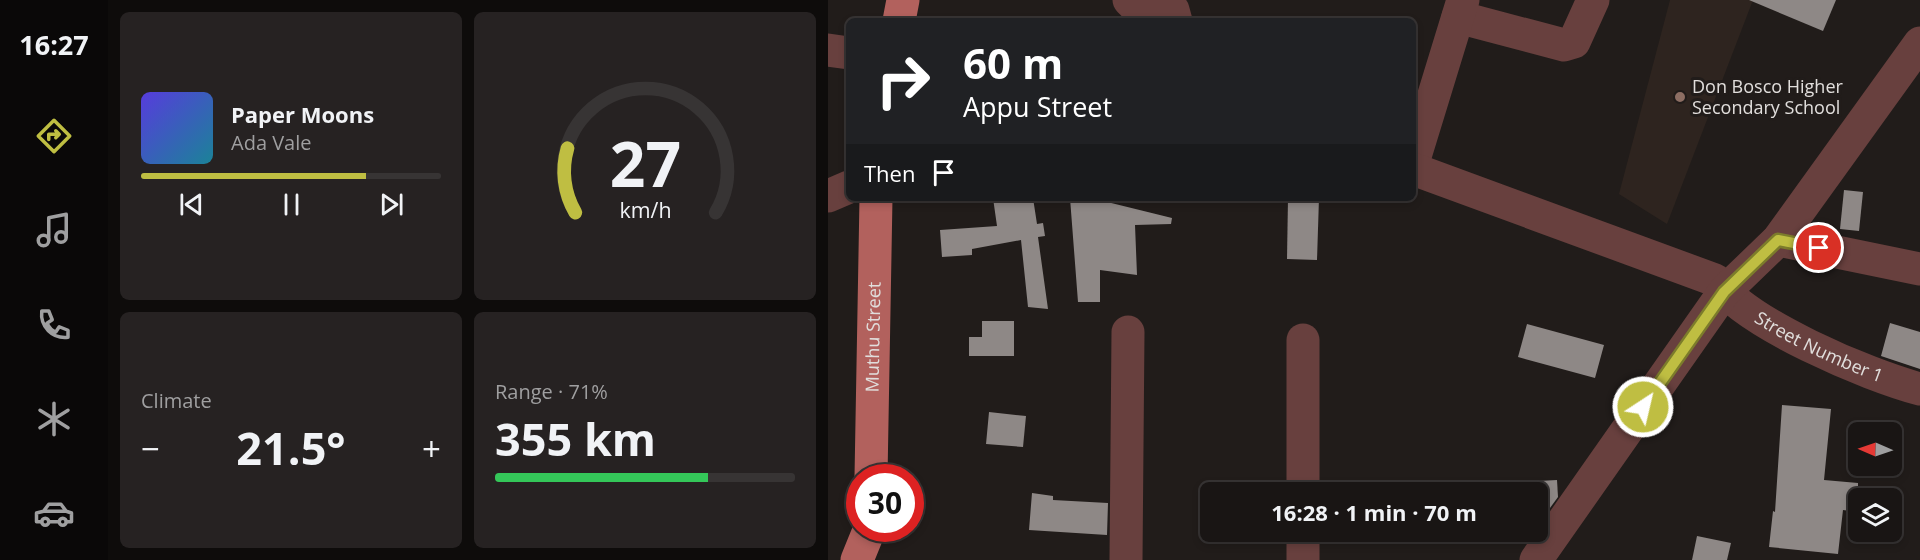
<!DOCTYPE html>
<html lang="en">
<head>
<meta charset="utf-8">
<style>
  body { margin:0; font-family:"Open Sans",sans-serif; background:#262222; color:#f1f3f6; height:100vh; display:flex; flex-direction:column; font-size:22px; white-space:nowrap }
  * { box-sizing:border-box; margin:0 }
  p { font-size:20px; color:#9f9fa0 }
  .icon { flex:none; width:33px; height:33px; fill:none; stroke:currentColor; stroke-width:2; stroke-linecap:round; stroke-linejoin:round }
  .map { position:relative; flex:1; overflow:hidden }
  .drawer { display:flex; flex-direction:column; gap:12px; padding:12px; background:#0e0c0b; width:720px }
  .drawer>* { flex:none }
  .hud { position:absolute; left:18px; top:18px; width:570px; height:183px; border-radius:9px; box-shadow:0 3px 9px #0003,0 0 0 2px #373434; background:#202124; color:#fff; overflow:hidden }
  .needle { width:39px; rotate:272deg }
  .controls { position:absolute; left:1020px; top:422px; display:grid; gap:12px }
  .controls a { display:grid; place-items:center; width:54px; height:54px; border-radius:9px; background:#191514; box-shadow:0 3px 9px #0003,0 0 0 2px #373434; font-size:30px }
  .speed { position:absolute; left:18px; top:464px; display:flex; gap:12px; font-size:30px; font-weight:700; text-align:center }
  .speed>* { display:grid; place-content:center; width:78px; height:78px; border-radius:50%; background:#191514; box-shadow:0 3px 9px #0003,0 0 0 2px #373434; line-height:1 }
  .speed .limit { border:9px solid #d22; background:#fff; color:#111 }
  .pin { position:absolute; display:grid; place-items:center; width:51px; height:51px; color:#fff; margin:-26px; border:3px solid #fff; border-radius:50%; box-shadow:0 2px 6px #0007 }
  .me { position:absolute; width:66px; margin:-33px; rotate:35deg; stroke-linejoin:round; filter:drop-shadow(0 0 4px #0008) }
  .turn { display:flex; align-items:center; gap:21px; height:126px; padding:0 18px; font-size:27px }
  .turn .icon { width:78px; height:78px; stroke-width:2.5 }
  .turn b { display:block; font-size:42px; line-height:51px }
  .then { display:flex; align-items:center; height:57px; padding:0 18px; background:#0003; gap:12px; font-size:22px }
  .big { font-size:45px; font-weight:700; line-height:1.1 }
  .drawer .card { flex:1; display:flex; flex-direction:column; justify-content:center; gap:9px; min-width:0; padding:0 21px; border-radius:9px; background:#262222 }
  .drawer .dial { align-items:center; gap:0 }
  .dial svg { height:156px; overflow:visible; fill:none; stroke:#373434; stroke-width:7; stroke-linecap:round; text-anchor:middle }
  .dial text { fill:#f1f3f6; stroke:none }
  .song { display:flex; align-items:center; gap:18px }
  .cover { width:72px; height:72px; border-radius:9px; background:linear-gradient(135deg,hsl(250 70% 55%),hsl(190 70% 35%)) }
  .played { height:6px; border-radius:3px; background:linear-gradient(90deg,#bfbe42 75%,#373434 75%) }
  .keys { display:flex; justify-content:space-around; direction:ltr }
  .heat { display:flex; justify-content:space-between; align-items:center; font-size:33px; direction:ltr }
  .charge { height:9px; border-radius:4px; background:linear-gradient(90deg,#34c759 71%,#373434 0) }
  .drawer .tiles { flex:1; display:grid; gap:12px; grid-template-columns:repeat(2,1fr) }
  .trip { position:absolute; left:372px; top:482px; width:348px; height:60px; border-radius:9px; background:#191514; box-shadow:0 3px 9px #0003,0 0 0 2px #373434; font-weight:700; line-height:60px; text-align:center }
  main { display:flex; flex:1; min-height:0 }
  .tabs { display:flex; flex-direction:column; width:108px; justify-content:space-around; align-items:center; background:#0a0808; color:#9f9fa0 }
  .tabs .icon { width:42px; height:42px }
  .tabs .active { color:#bfbe42 }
  .tabs b { font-size:27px; color:#f1f3f6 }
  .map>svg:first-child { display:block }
  .built { fill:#2e241f }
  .building { fill:#8e8886 }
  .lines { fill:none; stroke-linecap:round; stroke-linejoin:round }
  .minor { stroke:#68403e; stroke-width:33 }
  .major { stroke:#b2615d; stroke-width:33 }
  .route-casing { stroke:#7c7c2b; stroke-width:15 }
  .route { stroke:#bfbe42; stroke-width:10 }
  .education-dot { fill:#8d6e63; stroke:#211c1a; stroke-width:2 }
  .labels { text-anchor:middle; stroke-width:6; stroke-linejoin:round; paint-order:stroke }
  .poi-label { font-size:18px; fill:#e1dedc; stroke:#211c1a; text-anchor:start }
  .street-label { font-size:18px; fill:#e1dedc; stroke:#211c1a }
</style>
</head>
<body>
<main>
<nav class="tabs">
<b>16:27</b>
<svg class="icon active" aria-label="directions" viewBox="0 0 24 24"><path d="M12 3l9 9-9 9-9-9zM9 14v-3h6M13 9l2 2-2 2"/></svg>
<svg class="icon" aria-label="music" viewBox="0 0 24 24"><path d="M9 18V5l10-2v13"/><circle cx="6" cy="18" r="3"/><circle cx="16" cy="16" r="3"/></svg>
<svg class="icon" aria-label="phone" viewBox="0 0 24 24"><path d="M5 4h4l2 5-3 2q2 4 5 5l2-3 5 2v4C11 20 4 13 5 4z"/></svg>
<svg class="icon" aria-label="climate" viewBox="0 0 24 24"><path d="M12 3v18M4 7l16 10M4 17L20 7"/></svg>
<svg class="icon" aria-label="car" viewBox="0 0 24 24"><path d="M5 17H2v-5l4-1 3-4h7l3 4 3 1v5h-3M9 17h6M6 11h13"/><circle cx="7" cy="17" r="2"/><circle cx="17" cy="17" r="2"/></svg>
</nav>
<section class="drawer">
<div class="tiles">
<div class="card">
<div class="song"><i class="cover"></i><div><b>Paper Moons</b><p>Ada Vale</p></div></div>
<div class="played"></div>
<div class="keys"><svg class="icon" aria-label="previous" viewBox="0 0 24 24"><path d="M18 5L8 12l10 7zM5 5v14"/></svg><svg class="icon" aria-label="pause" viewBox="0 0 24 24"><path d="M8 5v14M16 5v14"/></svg><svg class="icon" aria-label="next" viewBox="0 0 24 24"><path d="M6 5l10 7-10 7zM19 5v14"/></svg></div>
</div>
<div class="card dial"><svg viewBox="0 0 100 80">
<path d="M14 69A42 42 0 1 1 86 69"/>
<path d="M14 69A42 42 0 0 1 10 36" stroke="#bfbe42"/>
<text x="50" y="56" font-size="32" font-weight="700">27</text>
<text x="50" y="72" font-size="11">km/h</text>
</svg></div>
<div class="card"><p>Climate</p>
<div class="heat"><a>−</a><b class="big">21.5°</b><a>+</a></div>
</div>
<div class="card"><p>Range · 71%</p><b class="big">355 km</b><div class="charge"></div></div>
</div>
</section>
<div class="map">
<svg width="1092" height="560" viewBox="0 0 1092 560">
  <rect width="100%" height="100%" fill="#211c1a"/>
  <path class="built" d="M842,0h83l-86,224 -48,-30z"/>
  <g class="building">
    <path d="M921,0h87l-13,31z"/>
    <path d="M1016,190l19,2 -4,39 -19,-2z"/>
    <path d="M165,198h40l4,26 6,-1 2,13 -7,1 10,72 -20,-2 -7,-67 -49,9v6l-30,2 -2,-27 57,-4z"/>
    <path d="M242,198h21l81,20 -1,6 -36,1 2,50 -37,-5v32h-22z"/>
    <path d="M460,198h31l-2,62 -30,-1z"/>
    <path d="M154,321h32v35h-45v-19h13z"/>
    <path d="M1062,323l30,9v37l-39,-13z"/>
    <path d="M699,324l77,21 -9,33 -77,-21z"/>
    <path d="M954,405l49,4 -7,71 34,3v29l-15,-2 -5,44 -69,-7 4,-36 2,1z"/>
    <path d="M161,412l37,4 -3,31 -37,-3z"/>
    <path d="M729,480l1,17 -16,22h-4v-38z"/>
    <path d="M204,493l21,3v4l55,3 -1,32 -78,-5z"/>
    <path d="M869,536l34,7 -4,17h-35z"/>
  </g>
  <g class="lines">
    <g class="minor">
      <path d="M301,0l7,7 37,3 3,11"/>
      <path d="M630,17l106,28 10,-3 19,-42"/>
      <path d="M0,50l21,3"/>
      <path d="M585,163l50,-163"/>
      <path id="s1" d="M585,169l302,111c31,44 152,95 205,109"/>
      <path d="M0,196l21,-9"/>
      <path d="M950,240l142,29"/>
      <path d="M475,492v-152"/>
      <path d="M298,560l2,-228"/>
      <path d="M475,560v-29"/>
      <path d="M708,560l188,-268 54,-52 142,-197"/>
    </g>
    <g class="major">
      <path d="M71,21l4,-21"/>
      <path id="s2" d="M43,477l5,-279"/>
      <path d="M29,560l13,-32"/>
    </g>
  </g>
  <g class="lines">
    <g class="route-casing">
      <path id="route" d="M815,407l81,-115 54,-52 41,8"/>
    </g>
    <use href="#route" class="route"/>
  </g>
  <circle class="education-dot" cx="852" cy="97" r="6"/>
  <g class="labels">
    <g class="poi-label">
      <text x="864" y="93">Don Bosco Higher<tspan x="864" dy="21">Secondary School</tspan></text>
    </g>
    <g class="street-label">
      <text dy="6" stroke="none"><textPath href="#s2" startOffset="140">Muthu Street</textPath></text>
      <text dy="6" stroke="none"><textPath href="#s1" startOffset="447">Street Number 1</textPath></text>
    </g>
  </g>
</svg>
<div class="controls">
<a><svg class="needle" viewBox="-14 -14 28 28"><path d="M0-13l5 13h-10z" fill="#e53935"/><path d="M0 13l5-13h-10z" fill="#9f9fa0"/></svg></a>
<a><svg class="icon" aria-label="layers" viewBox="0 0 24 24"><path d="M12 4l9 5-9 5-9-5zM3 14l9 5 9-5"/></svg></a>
</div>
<div class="speed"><div class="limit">30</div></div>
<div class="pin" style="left:991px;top:248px;background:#d93025"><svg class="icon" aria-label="arrive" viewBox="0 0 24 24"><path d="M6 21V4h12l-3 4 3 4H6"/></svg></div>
<svg class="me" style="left:815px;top:407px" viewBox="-20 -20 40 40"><circle r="17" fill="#bfbe42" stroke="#fff" stroke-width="3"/><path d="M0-11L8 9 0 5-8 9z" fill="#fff"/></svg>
<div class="trip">16:28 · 1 min · 70 m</div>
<div class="hud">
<div class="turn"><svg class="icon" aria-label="right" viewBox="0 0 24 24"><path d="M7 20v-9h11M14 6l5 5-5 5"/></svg><div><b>60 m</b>Appu Street</div></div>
<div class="then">Then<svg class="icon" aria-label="arrive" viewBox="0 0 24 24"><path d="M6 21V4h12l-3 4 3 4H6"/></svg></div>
</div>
</div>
</main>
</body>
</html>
